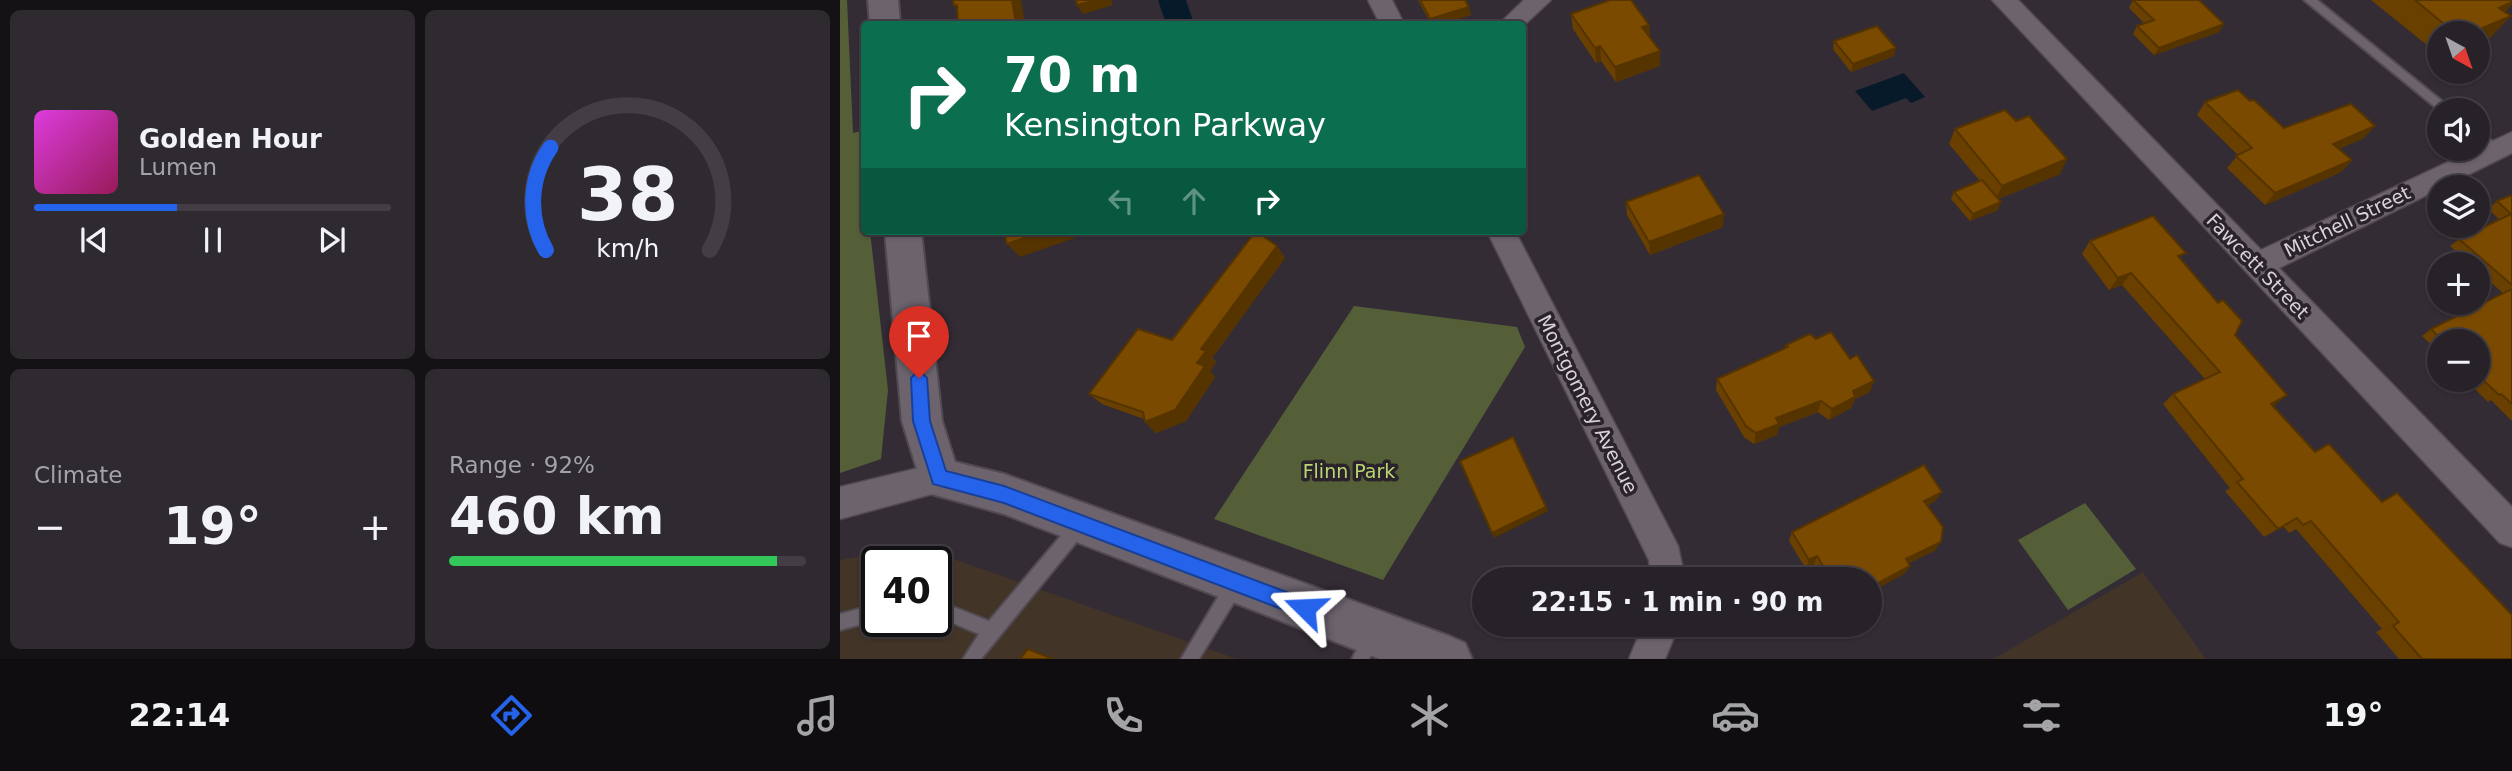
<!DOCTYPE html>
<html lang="en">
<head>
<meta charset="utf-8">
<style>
  body { margin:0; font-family:"DejaVu Sans",sans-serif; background:#2f2930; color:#f1f3f6; height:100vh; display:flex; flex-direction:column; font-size:26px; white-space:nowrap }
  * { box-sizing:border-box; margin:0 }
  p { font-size:23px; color:#a4a3a8 }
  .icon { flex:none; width:38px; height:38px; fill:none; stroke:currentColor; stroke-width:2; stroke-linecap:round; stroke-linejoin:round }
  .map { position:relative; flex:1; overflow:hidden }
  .drawer { display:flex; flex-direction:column; gap:10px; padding:10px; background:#151216; width:840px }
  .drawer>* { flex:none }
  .guide { position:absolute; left:21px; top:21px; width:665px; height:214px; border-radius:7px; box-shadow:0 2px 5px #0004,0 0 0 2px #433e45; background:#0b6e4f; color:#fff; overflow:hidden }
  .needle { width:46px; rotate:140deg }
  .tools { position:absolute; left:1587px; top:21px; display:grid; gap:14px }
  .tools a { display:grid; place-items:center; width:63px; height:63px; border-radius:50%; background:#272128; box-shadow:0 2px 5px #0004,0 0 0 2px #433e45; font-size:35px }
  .speed { position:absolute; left:21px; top:546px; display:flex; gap:14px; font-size:35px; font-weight:700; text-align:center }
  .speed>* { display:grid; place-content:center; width:91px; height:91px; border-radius:50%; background:#272128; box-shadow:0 2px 5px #0004,0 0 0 2px #433e45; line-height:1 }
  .speed .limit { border:4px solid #111; border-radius:10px; background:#fff; color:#111 }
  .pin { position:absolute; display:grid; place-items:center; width:60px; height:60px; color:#fff; margin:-72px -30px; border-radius:50% 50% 50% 0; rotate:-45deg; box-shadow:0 0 7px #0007 }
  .pin .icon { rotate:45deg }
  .me { position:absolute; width:77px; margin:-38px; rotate:291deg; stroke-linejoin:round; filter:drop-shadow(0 0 5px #0008) }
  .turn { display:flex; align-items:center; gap:24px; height:147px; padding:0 28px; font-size:32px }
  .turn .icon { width:91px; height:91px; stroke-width:2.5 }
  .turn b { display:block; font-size:49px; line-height:60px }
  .lanes { display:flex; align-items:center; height:66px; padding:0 28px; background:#0003; justify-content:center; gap:35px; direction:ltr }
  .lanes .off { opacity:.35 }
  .big { font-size:52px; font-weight:800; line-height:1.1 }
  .drawer .card { flex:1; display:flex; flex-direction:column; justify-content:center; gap:10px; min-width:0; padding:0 24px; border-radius:10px; background:#2f2930 }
  .drawer .dial { align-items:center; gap:0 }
  .dial svg { height:182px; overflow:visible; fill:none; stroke:#433e45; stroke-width:7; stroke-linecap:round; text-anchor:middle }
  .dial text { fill:#f1f3f6; stroke:none }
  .song { display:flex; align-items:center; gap:21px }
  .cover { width:84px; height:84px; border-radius:10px; background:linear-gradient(135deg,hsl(300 70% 55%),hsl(330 70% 35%)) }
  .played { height:7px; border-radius:4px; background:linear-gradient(90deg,#2563eb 40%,#433e45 40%) }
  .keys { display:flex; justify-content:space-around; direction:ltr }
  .heat { display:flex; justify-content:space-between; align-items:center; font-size:38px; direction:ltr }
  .charge { height:10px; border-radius:5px; background:linear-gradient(90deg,#34c759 92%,#433e45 0) }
  .drawer .tiles { flex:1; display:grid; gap:10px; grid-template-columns:repeat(2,1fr) }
  .trip { position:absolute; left:632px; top:567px; width:410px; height:70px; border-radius:35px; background:#272128; box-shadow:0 2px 5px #0004,0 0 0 2px #433e45; font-weight:800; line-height:70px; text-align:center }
  .dock { display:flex; height:112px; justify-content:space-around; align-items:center; background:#100d10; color:#a4a3a8 }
  .dock .icon { width:49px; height:49px }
  .dock .selected { color:#2563eb }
  .dock b { font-size:32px; color:#f1f3f6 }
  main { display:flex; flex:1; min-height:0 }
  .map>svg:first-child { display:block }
  .commercial { fill:#423427; fill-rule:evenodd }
  .green { fill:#545f38 }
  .water { fill:#071a2a }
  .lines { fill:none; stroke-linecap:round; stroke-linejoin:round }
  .lane-casing { stroke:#514a52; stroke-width:4 }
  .street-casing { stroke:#514a52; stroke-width:3 }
  .secondary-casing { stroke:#514a52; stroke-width:4 }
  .lane { fill:#6c636d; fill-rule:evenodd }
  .street { fill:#6c636d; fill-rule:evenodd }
  .secondary { fill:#6c636d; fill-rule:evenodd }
  .wall { fill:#694000 }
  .shaded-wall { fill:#553400 }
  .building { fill:#7a4a00; stroke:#553400; stroke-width:2 }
  .route { fill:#2563eb; stroke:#184099; stroke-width:2 }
  .labels { text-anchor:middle; stroke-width:7; stroke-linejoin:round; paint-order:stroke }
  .street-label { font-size:19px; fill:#d8d3d9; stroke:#2a232b }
  .park-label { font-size:19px; fill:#b9d672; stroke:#2a232b }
</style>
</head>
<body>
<main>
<section class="drawer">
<div class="tiles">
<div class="card">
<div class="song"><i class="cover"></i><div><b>Golden Hour</b><p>Lumen</p></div></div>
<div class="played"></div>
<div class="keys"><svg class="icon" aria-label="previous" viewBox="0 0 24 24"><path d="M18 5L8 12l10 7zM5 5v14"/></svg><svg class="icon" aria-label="pause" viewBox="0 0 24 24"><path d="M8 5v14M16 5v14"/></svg><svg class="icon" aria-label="next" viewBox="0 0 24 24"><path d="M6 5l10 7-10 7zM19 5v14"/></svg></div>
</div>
<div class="card dial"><svg viewBox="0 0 100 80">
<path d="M14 69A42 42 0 1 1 86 69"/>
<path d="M14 69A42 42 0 0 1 16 24" stroke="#2563eb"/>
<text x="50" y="56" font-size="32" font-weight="700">38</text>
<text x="50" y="72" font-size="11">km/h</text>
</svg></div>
<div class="card"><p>Climate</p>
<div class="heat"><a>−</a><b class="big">19°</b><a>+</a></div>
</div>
<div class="card"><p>Range · 92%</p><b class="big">460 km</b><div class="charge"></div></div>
</div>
</section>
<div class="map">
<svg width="1672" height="659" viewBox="0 0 1672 659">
  <rect width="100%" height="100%" fill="#342c35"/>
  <g class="commercial">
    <path d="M77,546l320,113h-397v-99zM37,562h59v59h-59z"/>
    <path d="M1303,572l63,87h-213z"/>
  </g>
  <g class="green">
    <path d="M0,0h7l6,133 8,-2 3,100h6l18,159 -7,69 -41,14z"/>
    <path d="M514,306l163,21 8,20 -142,233 -169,-61z"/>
    <path d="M1245,503l51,66 -68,41 -50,-70z"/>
  </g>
  <g class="water">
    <path d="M318,0h28l8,24h-28z"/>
    <path d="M1064,73l21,24 -14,6 -5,-5 -34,13 -17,-20z"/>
  </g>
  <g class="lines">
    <g class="lane-casing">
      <g id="lane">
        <path d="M1464,0h13l136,110 -13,1z"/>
        <path d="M1638,130l22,17 2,3 -2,3h-8l-14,-11z"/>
        <path d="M241,516l6,3 2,5 -2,5 -106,130h-18l16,-25 -43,-18v-16l53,21 86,-102z"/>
        <path d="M396,575l6,2 2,6 -2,6 -43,70h-18l49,-82z"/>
        <path d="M37,604v16l-37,10v-16z"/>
        <path d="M533,628l6,2 2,6 -12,23h-17l15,-29z"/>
      </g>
    </g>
    <g class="street-casing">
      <g id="street">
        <path d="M528,0h24l12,24h-24z"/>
        <path d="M684,0h27l-29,27v-3h-23z"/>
        <path d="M1152,0h26l243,250 251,-118v21l-233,115 233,239v40l-12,-4z"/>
        <path d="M647,231h28l163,315 7,33h-34l-2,-19z"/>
        <path d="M99,463l12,4 4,11 -4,11 -111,30v-32z"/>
        <path d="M803,625h36l-14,34h-36z"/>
      </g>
    </g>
    <g class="secondary-casing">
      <g id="secondary">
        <path d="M28,0h30l2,24h-30z"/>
        <path d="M45,231h36l21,190 13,41 49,12 445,162 16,7 7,16h-92l-376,-145 -80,-22 -22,-71z"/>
      </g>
    </g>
    <use href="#lane" class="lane"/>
    <use href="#street" class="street"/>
    <use href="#secondary" class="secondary"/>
  </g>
  <g class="wall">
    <path d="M578,0h47l6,15 -30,9h-10z"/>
    <path d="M1293,0l86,32 -65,23 -21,-21 4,-8 8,-2 -16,-16z"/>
    <path d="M1531,0h141v4l-7,8 -14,25 -13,6v-10h-38v13l-8,3z"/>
    <path d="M731,14l78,11 1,13 10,13v15l-44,16 -15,-21 -5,2 -23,-34z"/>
    <path d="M994,41l60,15 -43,16 -18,-23z"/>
    <path d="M1410,101l34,27 80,10 -25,11 13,11 -11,12 -76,33 -38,-37 11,-13 -41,-40 8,-13z"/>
    <path d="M1115,129l105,45 -62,25v11l-28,11 -19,-22 3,-7 26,-11 -31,-37z"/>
    <path d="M1672,195v226l-21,-21 -3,2 -22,-22h12v-39h-38v12l-18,-17 9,-7 72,-36 -25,-22v-7h-8l-20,-18 9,-7 41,-19 -12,-11 9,-8z"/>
    <path d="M786,202l97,25 -73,28 -23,-40z"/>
    <path d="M1250,241l91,18 54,76 38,71 239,253h-113l-23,-27 6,-3 -86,-100 -7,4 -6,-7 -19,11 -39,-46 5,-3 -67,-84 10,-10 32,-15 -83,-94 -13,5 -27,-36z"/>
    <path d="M437,246l8,12 -73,100 4,4 -6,9 5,6 -29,44 -30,12 -11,-11 -1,-3 -42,-15 -13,-10 83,-54z"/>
    <path d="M946,345l84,47 -15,7 -4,9 -22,12 -11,-8 -39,15 -2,8 -23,9 -10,-7 -28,-47 1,-11 68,-31z"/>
    <path d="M1102,492l-7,9 -7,4 13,37 -7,9 -25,12 -5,11 -35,5h-47l-8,-14 -8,4 -17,-28 3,-9z"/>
  </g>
  <g class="shaded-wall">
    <path d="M172,0h9l4,24h-9z"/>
    <path d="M256,0h15l2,5 -30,9 -6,-9z"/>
    <path d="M1672,2v2l-17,18 4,-14z"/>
    <path d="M629,7l2,8 -30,9h-10l-1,-5z"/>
    <path d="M1671,16l-20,21 -13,6v-10h-4l4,-3z"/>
    <path d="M1627,22l-10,11h-11l4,-4z"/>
    <path d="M1384,24l-5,8 -65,23 5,-7z"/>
    <path d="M809,25l1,15 -8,-13z"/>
    <path d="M1600,41v5l-8,3z"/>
    <path d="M760,46l1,15 -5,2 -1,-15z"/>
    <path d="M1056,48l-2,8 -43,16 2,-8z"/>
    <path d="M820,51v15l-44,16 -1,-15z"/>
    <path d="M1535,126l-11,12 -41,18 10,-12z"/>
    <path d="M1227,159l-7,15 -65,26 7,-14z"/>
    <path d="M1512,160l-11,12 -76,33 10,-12z"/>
    <path d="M1161,202l-3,8 -28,11 3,-7z"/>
    <path d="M884,214l-1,13 -73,28 -1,-13z"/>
    <path d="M204,231h41l1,3 -66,23 -13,-13z"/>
    <path d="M437,246l8,12 -73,100 4,4 -6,9 5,6 -29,44 -30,12 -11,-11 52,-59 4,-14z"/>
    <path d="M1291,273l-9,12 -13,5 9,-12z"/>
    <path d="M1034,381l-4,11 -15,7 -4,9 -22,12 3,-11 21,-18z"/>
    <path d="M1447,395l-13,11 -16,8 13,-10z"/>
    <path d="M981,401l-3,11 -39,15 -2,8 -23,9 2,-11 20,-15z"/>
    <path d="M1102,492l-7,9 -17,9 6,-9z"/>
    <path d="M706,507l2,4 -54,27 -2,-5z"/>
    <path d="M1101,542l-7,9 -34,16 6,-8z"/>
    <path d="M977,556l-3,9 -8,4 3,-9z"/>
    <path d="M1070,566l-6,8 -35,19v-5z"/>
  </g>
  <g class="building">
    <path d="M113,0h59l4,24h-58l-1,-19 -3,1z"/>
    <path d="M236,0h20l-19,5z"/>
    <path d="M580,0h45l4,7 -39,12z"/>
    <path d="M770,0h21l18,25 -7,2 18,24 -45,16 -15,-21 -5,2 -24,-34z"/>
    <path d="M1293,0h66l25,24 -65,24 -22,-22 17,-6z"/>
    <path d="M1575,0h97v2l-13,6 12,8 -33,14 -11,-8 -17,7z"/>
    <path d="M1037,26l19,22 -43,16 -19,-23z"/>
    <path d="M1398,90l12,11 4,-1 30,28 67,-24 24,22 -42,18 19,16 -77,33 -39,-37 16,-8 -47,-46z"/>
    <path d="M1165,110l11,11 13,-5 38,43 -65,27 -47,-57z"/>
    <path d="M859,175l25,39 -75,28 -23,-40z"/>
    <path d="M1142,180l19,22 -28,12 -19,-22z"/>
    <path d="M1672,195v90l-53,-46 52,-25 -14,-13z"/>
    <path d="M1313,216l33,37 -8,3 40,47 5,-3 19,21 -7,14 52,60 -16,9 44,48 14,-8 53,58 15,-9 115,122v44h-90l-29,-33 6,-4 -88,-101 -8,4 -6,-7 -19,11 -41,-47 6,-3 -70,-85 47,-22 -89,-99 -13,5 -28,-37z"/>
    <path d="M164,231h40l-37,13z"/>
    <path d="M416,231l21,15 -76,103 5,2 -9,12 8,3 -30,44 -30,12 -2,-10 -54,-18 49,-65 34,11z"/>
    <path d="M1672,289v115l-11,-10 -2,1 -21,-20v-34h-35l-12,-12z"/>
    <path d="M991,332l19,27 7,-4 17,26 -21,10 2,6 -23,12 -11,-8 -45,17 3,6 -23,9 -10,-7 -29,-47 71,-32 -2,-2 24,-11 6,5z"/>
    <path d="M673,437l33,70 -54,26 -32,-72z"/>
    <path d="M1084,465l18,27 -18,9 19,26 -2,15 -35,17 4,7 -41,22v-9h-38l-14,-23 -8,4 -17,-28z"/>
    <path d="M188,649l25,10h-33z"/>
  </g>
  <path class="route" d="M79,370l8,8 3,43 16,50 58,15 301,113 7,2 3,7 -3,7 -7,3 -301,-115 -71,-19 -20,-63 -2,-43z"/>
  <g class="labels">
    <g class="street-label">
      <text transform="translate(1507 221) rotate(-26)" y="7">Mitchell Street</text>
      <text transform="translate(1418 266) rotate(46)" y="7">Fawcett Street</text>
      <text transform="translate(748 404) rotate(63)" y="7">Montgomery Avenue</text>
    </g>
    <g class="park-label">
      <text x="509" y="478">Flinn Park</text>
    </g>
  </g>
</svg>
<div class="tools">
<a><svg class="needle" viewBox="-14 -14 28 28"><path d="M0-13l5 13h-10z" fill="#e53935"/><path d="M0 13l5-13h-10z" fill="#a4a3a8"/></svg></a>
<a><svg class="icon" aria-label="sound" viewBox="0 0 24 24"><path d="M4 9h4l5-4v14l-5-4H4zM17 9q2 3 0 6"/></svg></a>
<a><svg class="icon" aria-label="layers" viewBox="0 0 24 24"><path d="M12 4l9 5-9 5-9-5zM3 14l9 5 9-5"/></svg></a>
<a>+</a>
<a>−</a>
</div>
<div class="speed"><div class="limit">40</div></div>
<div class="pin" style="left:79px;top:378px;background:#d93025"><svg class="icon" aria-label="arrive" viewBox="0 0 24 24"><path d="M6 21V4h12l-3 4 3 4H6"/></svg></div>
<svg class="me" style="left:465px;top:608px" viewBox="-20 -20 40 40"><path d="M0-17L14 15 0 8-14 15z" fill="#2563eb" stroke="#fff" stroke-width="4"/></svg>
<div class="trip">22:15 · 1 min · 90 m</div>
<div class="guide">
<div class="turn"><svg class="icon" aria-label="right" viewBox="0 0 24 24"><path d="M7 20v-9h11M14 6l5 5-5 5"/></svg><div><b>70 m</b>Kensington Parkway</div></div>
<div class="lanes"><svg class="icon off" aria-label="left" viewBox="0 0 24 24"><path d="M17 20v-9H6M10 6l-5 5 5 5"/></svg><svg class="icon off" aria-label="ahead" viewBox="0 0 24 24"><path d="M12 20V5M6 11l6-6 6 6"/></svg><svg class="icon" aria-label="right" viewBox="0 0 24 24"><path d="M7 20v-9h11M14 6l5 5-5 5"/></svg></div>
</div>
</div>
</main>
<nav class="dock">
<b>22:14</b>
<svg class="icon selected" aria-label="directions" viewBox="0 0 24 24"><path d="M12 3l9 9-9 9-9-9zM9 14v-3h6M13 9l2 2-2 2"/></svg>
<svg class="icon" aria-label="music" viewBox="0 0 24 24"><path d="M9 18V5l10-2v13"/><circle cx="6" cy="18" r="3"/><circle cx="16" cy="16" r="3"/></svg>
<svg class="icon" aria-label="phone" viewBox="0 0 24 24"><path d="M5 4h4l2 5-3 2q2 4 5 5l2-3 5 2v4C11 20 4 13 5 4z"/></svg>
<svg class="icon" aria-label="climate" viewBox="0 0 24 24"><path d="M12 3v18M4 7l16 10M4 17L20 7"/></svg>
<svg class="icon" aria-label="car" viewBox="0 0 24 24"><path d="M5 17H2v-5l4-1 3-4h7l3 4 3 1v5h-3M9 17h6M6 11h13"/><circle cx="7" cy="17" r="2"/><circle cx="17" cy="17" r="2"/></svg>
<svg class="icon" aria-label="filters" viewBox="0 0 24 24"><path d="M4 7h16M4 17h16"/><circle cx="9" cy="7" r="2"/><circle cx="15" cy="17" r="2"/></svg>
<b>19°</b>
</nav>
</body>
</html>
